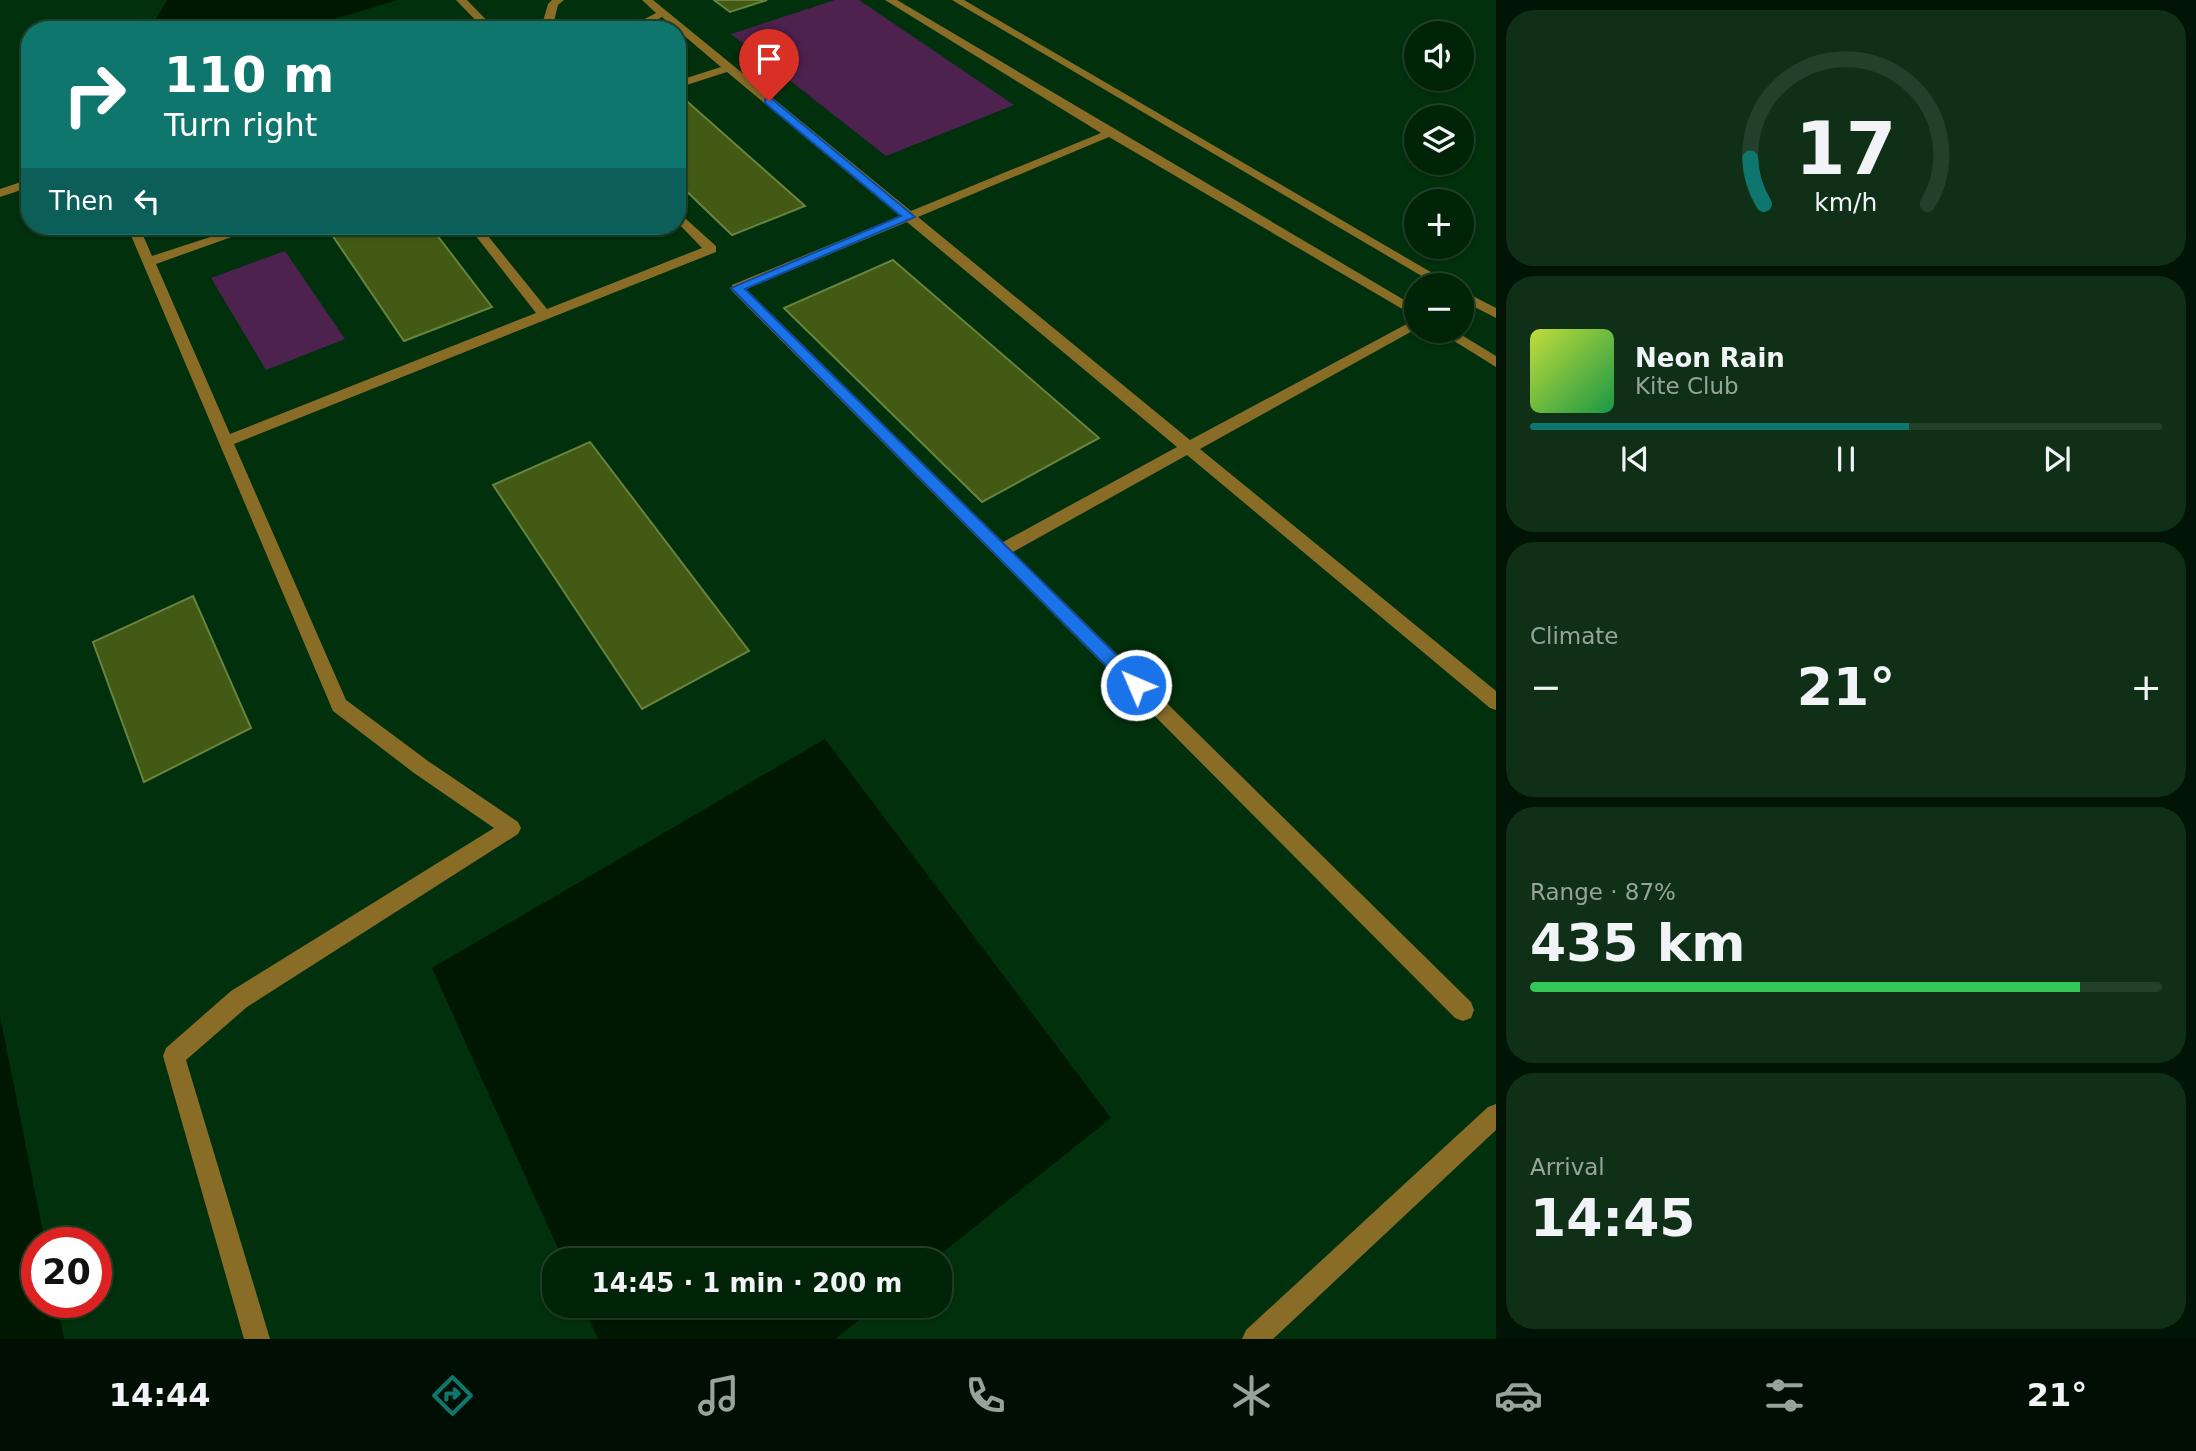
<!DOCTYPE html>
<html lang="en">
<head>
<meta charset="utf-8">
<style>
  body { margin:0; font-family:"DejaVu Sans",sans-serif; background:#0f3017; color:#f1f3f6; height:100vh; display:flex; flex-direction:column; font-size:26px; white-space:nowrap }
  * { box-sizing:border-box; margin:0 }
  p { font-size:23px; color:#96a49c }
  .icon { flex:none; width:38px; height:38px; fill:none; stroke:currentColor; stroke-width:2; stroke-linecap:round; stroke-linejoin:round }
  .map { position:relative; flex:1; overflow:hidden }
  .drawer { display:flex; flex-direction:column; gap:10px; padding:10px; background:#011405; width:700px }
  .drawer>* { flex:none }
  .banner { position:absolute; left:21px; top:21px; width:665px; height:214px; border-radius:28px; box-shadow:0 2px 5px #0004,0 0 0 2px #23412a; background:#0f766e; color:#fff; overflow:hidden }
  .tools { position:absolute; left:1404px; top:21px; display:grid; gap:14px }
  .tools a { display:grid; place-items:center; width:70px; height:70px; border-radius:50%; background:#012409; box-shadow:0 2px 5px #0004,0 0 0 2px #23412a; font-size:35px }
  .speed { position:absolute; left:21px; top:1227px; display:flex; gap:14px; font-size:35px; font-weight:700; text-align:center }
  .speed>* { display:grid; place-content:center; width:91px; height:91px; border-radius:50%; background:#012409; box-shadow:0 2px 5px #0004,0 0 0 2px #23412a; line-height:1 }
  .speed .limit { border:10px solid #d22; background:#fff; color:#111 }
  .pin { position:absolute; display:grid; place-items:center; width:60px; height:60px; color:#fff; margin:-72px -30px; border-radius:50% 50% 50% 0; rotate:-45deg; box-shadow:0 0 7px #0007 }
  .pin .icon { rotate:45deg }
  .me { position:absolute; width:77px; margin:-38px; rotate:315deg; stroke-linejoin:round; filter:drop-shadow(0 0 5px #0008) }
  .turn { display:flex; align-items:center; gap:24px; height:147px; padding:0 28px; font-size:32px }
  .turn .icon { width:91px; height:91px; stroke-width:2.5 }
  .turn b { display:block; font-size:49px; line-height:60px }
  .then { display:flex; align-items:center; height:66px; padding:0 28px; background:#0003; gap:14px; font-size:26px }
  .big { font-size:52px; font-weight:700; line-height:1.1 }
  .drawer .card { flex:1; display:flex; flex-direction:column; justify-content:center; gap:10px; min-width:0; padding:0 24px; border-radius:28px; background:#0f3017 }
  .drawer .dial { align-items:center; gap:0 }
  .dial svg { height:182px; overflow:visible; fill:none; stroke:#23412a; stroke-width:7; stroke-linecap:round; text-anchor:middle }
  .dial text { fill:#f1f3f6; stroke:none }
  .song { display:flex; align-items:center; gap:21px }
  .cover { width:84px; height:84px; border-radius:10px; background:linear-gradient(135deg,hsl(70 70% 55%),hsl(140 70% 35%)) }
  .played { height:7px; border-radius:4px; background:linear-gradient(90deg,#0f766e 60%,#23412a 60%) }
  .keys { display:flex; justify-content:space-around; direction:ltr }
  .heat { display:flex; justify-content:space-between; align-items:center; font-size:38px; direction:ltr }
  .charge { height:10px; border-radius:5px; background:linear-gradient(90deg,#34c759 87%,#23412a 0) }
  .trip { position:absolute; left:542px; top:1248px; width:410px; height:70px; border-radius:28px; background:#012409; box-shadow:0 2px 5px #0004,0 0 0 2px #23412a; font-weight:700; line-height:70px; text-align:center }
  .dock { display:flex; height:112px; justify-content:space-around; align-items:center; background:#000e04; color:#96a49c }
  .dock .icon { width:49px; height:49px }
  .dock .current { color:#0f766e }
  .dock b { font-size:32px; color:#f1f3f6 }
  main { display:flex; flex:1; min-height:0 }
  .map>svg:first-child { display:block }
  .green { fill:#4e224f }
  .water { fill:#001802 }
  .building { fill:#425a13; stroke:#69833f; stroke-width:2 }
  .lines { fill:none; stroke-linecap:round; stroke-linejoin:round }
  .minor { fill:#896d27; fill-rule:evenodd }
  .route { fill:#1a73e8; stroke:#114b97; stroke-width:2 }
</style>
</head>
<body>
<main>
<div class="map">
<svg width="1496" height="1339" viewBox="0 0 1496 1339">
  <rect width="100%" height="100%" fill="#01300c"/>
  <g class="green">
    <path d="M835,0h24l155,105 -128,51 -155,-122z"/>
    <path d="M285,251l60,88 -79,31 -55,-92z"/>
  </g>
  <g class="water">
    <path d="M167,0h230l-99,30h-149z"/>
    <path d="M825,739l286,379 -178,142h-370l-131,-292z"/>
    <path d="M0,1016l45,226h-8v60h20l7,37h-64z"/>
    <path d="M583,1306h294l-42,33h-237z"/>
  </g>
  <g class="building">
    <path d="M714,0h53l-37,12z"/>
    <path d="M682,97l123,109 -73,29 -55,-53v-84z"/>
    <path d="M338,226h92l62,81 -88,34 -76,-112z"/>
    <path d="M893,260l206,178 -117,64 -198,-194z"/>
    <path d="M590,442l159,209 -107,58 -149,-224z"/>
    <path d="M193,596l58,132 -107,54 -51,-140z"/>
  </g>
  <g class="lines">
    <g class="minor">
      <path d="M456,0h11l29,30h-11z"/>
      <path d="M552,0h12l-6,5 -4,16 28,9 -34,-4 -28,4 23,-9 5,-17z"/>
      <path d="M642,0h11l258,211 190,-78 -216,-133h12l519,307v10l-307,-180 -191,80 272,223 226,-121v10l-216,120 296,242v19l-6,-2 -303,-253 -174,97 458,450 3,8 -3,8 -8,3 -8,-3 -723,-727v-6l168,-69 -173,-144 -50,16v-7l44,-14 -59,-50 -25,13h-13l32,-17zM907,222l270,225 -174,95 -257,-253z"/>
      <path d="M952,0h12l489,285h-16z"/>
      <path d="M30,179v8l-30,10v-8z"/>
      <path d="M677,211l39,35v6l-482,192 112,256 82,61 90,61 3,6 -3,6 -271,173 -61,53 84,279h-26l-81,-283 3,-8 65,-57 263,-163 -80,-55 -81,-62 -206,-485h12l13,30 92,-30h18l-106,38 74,170 306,-121 -68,-87h12l67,83 155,-61 -25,-26z"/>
      <path d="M1461,290l35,18v10l-35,-18z"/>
      <path d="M1438,331h17l41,25v11z"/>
      <path d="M1496,1104v26l-223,209h-31l4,-9 242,-223z"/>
    </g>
  </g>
  <path class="route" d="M765,99h7l143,118 -170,72 397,391 2,5 -2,5h-12l-399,-402 170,-72 -136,-113z"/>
</svg>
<div class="tools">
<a><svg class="icon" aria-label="sound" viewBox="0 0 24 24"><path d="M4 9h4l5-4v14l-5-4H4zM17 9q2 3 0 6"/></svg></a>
<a><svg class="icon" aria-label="layers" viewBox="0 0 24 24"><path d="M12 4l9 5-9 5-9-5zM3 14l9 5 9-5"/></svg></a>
<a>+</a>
<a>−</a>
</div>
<div class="speed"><div class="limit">20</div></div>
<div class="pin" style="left:769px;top:101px;background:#d93025"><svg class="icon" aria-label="arrive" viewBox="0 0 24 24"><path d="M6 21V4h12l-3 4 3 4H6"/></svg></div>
<svg class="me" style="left:1136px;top:685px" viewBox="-20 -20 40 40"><circle r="17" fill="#1a73e8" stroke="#fff" stroke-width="3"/><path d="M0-11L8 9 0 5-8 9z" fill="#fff"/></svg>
<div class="trip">14:45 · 1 min · 200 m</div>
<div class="banner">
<div class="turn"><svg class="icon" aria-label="right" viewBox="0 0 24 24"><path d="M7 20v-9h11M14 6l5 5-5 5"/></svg><div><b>110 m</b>Turn right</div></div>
<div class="then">Then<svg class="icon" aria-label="left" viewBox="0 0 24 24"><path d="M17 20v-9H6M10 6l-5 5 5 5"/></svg></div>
</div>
</div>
<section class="drawer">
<div class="card dial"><svg viewBox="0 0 100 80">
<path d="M14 69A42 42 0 1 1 86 69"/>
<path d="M14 69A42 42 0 0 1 8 49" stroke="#0f766e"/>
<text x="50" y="56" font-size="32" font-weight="700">17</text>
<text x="50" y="72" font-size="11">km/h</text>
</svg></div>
<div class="card">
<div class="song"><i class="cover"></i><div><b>Neon Rain</b><p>Kite Club</p></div></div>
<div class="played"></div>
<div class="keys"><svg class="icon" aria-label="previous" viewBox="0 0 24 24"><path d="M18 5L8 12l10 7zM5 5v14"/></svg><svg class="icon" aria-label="pause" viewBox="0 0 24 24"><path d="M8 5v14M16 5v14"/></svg><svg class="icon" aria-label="next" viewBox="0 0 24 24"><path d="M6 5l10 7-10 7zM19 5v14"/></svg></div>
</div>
<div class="card"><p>Climate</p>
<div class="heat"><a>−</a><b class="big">21°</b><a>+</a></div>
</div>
<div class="card"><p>Range · 87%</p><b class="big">435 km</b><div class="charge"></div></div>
<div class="card"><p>Arrival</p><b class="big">14:45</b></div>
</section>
</main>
<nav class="dock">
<b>14:44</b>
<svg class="icon current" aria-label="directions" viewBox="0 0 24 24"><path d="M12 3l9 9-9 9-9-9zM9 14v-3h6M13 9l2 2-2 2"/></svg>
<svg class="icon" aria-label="music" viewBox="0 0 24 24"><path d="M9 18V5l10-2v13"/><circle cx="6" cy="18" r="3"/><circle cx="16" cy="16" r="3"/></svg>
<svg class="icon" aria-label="phone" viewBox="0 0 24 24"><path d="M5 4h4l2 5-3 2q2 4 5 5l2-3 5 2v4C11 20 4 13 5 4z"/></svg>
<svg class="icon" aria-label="climate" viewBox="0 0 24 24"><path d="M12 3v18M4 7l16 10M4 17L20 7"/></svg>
<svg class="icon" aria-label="car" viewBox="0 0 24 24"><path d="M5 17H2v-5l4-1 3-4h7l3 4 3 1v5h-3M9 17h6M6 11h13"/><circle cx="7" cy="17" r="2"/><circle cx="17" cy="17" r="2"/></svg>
<svg class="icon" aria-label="filters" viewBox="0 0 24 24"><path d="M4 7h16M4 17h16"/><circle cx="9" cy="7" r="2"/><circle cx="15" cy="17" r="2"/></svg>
<b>21°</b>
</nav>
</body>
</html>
